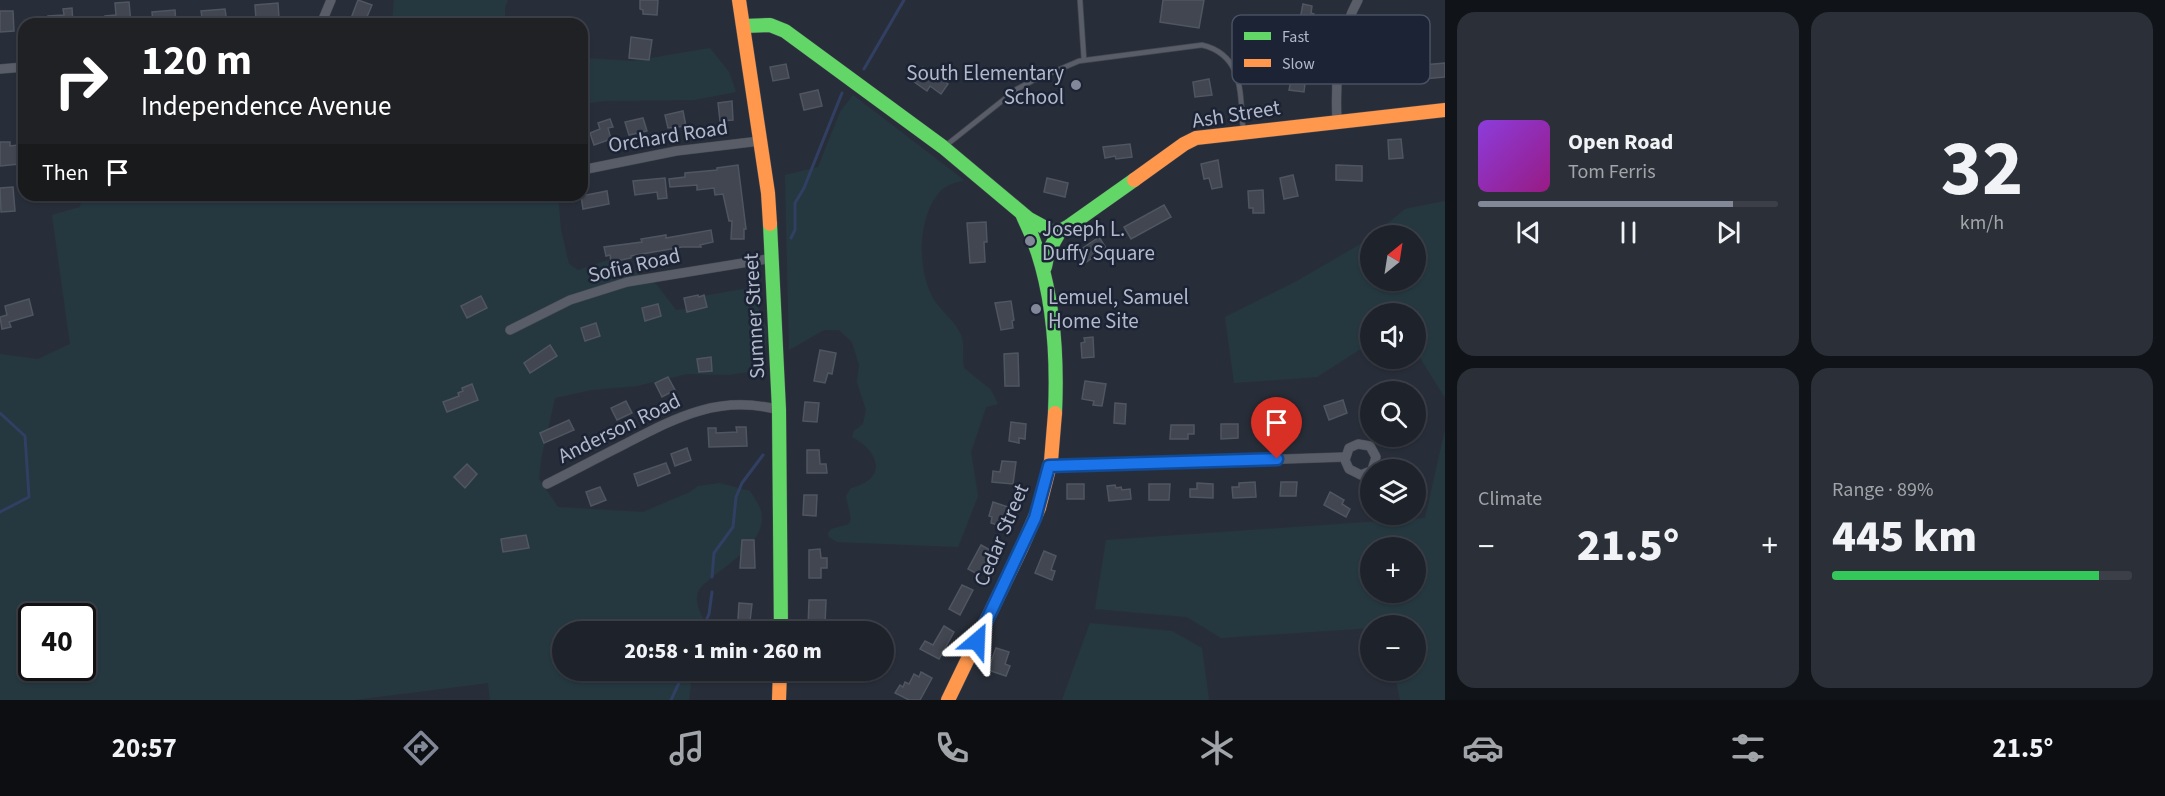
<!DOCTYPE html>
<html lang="en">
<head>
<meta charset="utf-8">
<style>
  body { margin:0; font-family:"Source Sans 3",sans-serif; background:#2b2f37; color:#f1f3f6; height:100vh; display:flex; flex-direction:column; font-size:22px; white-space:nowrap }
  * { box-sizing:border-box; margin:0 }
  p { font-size:20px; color:#a1a4a9 }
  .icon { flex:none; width:33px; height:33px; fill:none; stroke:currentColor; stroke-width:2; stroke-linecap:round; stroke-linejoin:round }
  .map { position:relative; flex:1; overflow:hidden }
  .details { display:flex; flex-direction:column; gap:12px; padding:12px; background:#101318; width:720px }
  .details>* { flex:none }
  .hud { position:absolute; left:18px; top:18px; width:570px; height:183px; border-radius:18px; box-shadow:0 2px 4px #0004,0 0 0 2px #3c3f47; background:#202124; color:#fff; overflow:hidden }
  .needle { width:39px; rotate:30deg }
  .tools { position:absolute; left:1360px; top:225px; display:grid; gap:12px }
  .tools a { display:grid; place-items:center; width:66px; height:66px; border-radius:50%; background:#1e222b; box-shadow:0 2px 4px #0004,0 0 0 2px #3c3f47; font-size:30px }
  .speed { position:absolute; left:18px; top:603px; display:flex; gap:12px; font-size:30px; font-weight:700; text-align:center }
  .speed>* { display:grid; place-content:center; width:78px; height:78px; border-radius:50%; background:#1e222b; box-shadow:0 2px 4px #0004,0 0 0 2px #3c3f47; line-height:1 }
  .speed .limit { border:3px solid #111; border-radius:9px; background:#fff; color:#111 }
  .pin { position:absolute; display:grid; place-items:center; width:51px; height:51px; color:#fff; margin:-62px -26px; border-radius:50% 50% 50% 0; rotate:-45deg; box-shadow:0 0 6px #0007 }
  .pin .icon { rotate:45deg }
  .me { position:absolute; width:66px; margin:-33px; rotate:26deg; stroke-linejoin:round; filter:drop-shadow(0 0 4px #0008) }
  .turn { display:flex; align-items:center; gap:21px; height:126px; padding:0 24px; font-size:27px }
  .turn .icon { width:78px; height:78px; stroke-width:2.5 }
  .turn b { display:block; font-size:42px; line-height:51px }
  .then { display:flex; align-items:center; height:57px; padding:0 24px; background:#0003; gap:12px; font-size:22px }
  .big { font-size:45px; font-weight:800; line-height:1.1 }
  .details .card { flex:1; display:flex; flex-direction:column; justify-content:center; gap:9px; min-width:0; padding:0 21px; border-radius:18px; background:#2b2f37 }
  .details .dial { align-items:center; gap:0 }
  .dial b { font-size:78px; line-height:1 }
  .song { display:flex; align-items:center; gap:18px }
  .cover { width:72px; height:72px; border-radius:9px; background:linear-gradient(135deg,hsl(270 70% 55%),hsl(310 70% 35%)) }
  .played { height:6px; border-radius:3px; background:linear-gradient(90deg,#828898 85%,#3c3f47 85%) }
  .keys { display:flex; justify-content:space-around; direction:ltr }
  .heat { display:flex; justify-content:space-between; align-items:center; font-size:33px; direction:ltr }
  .charge { height:9px; border-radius:4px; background:linear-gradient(90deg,#34c759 89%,#3c3f47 0) }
  .details .tiles { flex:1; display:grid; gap:12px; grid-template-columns:repeat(2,1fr) }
  .trip { position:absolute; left:552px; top:621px; width:342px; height:60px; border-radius:30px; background:#1e222b; box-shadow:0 2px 4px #0004,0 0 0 2px #3c3f47; font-weight:800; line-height:60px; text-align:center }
  .menu { display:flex; height:96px; justify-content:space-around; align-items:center; background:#0c0e11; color:#a1a4a9 }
  .menu .icon { width:42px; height:42px }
  .menu .on { color:#828898 }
  .menu b { font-size:27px; color:#f1f3f6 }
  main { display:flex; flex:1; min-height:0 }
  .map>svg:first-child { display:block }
  .green { fill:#253840; fill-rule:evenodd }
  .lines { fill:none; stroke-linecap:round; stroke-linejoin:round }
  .stream { stroke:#313f63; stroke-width:3 }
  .building { fill:#414650; stroke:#505661; stroke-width:1.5 }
  .lane-casing { stroke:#454952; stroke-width:6 }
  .street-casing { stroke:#454952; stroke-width:10 }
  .fast-casing { stroke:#454952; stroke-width:15 }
  .slow-casing { stroke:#454952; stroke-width:15 }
  .lane { stroke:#595d67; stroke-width:4.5 }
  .street { stroke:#595d67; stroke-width:9 }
  .fast { stroke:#63d668; stroke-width:14 }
  .slow { stroke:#ff974d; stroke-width:14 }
  .route-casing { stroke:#114b97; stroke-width:15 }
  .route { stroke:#1a73e8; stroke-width:10 }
  .poi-dot { fill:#828898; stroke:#1b2334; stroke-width:2 }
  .labels { text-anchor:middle; stroke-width:5; stroke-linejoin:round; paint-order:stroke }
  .poi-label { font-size:21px; fill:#b2b9cb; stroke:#1b2334; text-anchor:start }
  .street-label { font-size:21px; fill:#b2b9cb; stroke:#1b2334 }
  .key { fill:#1b2334; stroke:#485061; stroke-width:1.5 }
  .key-label { font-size:16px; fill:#b2b9cb }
</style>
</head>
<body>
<main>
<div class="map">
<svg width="1445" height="700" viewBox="0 0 1445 700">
  <rect width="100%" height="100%" fill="#282e39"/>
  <g class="green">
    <path d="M394,0h114l-3,7v17h-113z"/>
    <path d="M710,48l19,24 7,20 -42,8 -90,1 -22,3v-46l51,3z"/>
    <path d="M853,95l111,85c-10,3 -21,6 -27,15 -19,25 -19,70 -7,97 6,16 23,26 30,41 6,12 1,22 4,35l27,22 7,14 -12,3 -15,45 7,44 -20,51 -121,-5 -8,-5 -1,-4 3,-4 18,-5 2,-6 -5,-22 5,-8c37,-8 29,-37 1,-51l2,-6 9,-7 3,-14 -9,-28 2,-17 -7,-23 -13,-12h-15l-35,20 -4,-175 33,-8 22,-55z"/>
    <path d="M82,195h476l3,35 8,34 9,6 30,-10 11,2 38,23 19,25 10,-1 17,-13 46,-8 18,40 -1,20 -18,24 -20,3 -41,-1 -50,12 -46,4 -36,8 -14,61 -2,20 19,28 85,5 47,-20 8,-6 22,-3 30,8c4,6 9,13 11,20 7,30 -32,52 -51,68 -6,5 -13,10 -13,18 -1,12 8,25 14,34l-149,1v38l169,1 -4,6 -35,-2 -3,25h-199l-2,-17 -134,17h-354v-346l38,5 32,-15 -18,-129 28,-8zM32,616h50v52h-50z"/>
    <path d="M1445,201v197l-26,-42h-3v-42h-45v37l-12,-1 -42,27 -83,6 -9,-66 70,-35 76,-44v42h45v-44l-42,-1 31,-26z"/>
    <path d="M1445,430v270h-45l-6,-29 22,-1v-44h-45v2l-150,10 -34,-21 -92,-8 11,-69 319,-22zM1371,548h45v44h-45z"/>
    <path d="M1090,623l82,8 30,17 7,52h-147z"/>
  </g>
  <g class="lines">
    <g class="stream">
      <path d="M864,69l40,-69"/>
      <path d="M791,238l4,-8v-27l9,-15 38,-95"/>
      <path d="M0,413l25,23 4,61 -29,15"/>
      <path d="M712,577l2,-24 19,-26 3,-30 6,-14 21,-28"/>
      <path d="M701,632l8,-18 3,-22"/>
      <path d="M671,700l14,-30"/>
    </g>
  </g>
  <g class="building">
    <path d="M358,0l14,5 -8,19 -14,-3z"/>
    <path d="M640,0h18l-1,15 -14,-1v-4l-3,-1z"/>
    <path d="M1163,0h41l-5,28 -39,-6z"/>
    <path d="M129,2l2,22h-25l-1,-8 11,-1 -1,-12z"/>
    <path d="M278,3l1,15 -23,2 -1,-15z"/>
    <path d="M1303,4l9,2 -1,7 3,1 -3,17 -13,-2z"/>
    <path d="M72,8l1,16h-24l-1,-8 16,-1 -1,-6z"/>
    <path d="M225,9l2,14 -24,1 -2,-13z"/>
    <path d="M175,10l1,14h-23l-1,-12z"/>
    <path d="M0,11h13l1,20 -14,1z"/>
    <path d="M631,37l21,3 -3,20 -20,-2z"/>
    <path d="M1297,49l12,2 -5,41 -15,-2z"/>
    <path d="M1445,63v14l-21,2 -1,-14z"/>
    <path d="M786,64l3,14 -16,3 -3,-14z"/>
    <path d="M923,67l25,17 -7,10 -11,-8 -3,5 -14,-10z"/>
    <path d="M1209,79l3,16 -17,2 -2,-15z"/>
    <path d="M818,90l4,16 -18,4 -4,-16z"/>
    <path d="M732,101l1,19 -13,1 -2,-18z"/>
    <path d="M683,111l3,15 -18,2 -3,-13z"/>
    <path d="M643,118l4,13 -18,4 -4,-13z"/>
    <path d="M610,119l3,8 -5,1 3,11 -17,6 -4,-12 10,-4 -2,-6z"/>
    <path d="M1401,139l2,19 -14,1 -1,-19z"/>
    <path d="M0,142h10v4l8,-1 1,19 -19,2z"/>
    <path d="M1130,144l2,13 -16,2 -1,-3 -10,2 -2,-11z"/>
    <path d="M1218,160l4,27 -10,2 -3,-11 -5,1 -3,-15z"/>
    <path d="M738,165l8,64h-2v10h-13l1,-18h-3l-6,-27 -8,1 -1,-7 -17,2v-5l-27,2 -1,-8 16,-2v-4l32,-3v-2z"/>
    <path d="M1336,165l26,1v15l-26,-1z"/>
    <path d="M1293,175l5,21 -14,3 -4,-21z"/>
    <path d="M665,178l2,20 -9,1 -1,-7 -22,3 -2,-14z"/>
    <path d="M1047,178l21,5 -3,14 -21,-5z"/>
    <path d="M13,187l2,24 -14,1 -1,-24z"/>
    <path d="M1263,190l1,23h-11v-5h-4l-1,-17z"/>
    <path d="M607,191l2,13 -26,5 -2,-13z"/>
    <path d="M1164,205l7,12 -40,22 -7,-12z"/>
    <path d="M986,222l1,20h-3l1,20 -15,1 -3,-40z"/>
    <path d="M711,230l2,12 -13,3 1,2h-19l-51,9v2l-20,4 -1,-7 -4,1 -2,-9 38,-5 -1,-3 25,-4v3z"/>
    <path d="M1099,237l7,11 -21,15 -8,-11z"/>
    <path d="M698,295l1,2 5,-2 3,12 -20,5 -3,-14z"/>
    <path d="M481,296l6,12 -20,10 -6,-12z"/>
    <path d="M29,299l4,16 -24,7 2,5 -9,2 -2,-12 7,-2 -2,-9z"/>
    <path d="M1011,301l3,19 -2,1 1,7 -12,2 -6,-27z"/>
    <path d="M658,304l3,12 -16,5 -3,-13z"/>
    <path d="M596,323l4,13 -15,5 -4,-13z"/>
    <path d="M1093,337l1,20 -12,1 -1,-15 4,-1 -1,-4z"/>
    <path d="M550,345l7,11 -27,17 -6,-10z"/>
    <path d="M820,350l16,3 -4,21 -4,-1 -3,10 -11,-2z"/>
    <path d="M1018,353l1,33h-14l-1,-32z"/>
    <path d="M711,357l1,14 -13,1 -2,-13z"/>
    <path d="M668,377l7,13 -13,7 -7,-14z"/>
    <path d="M1085,381l21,3 -4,22 -9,-1 1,-4 -12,-2z"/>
    <path d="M472,384l6,16 -31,12 -4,-10 16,-6 -1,-3 5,-2 -1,-3z"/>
    <path d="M1343,400l4,13 -18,7 -5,-14z"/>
    <path d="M626,401l6,12 -15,7 -6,-12z"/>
    <path d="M805,402l14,1 -2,19 -14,-1z"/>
    <path d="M1115,403l11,1 -1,20 -11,-1z"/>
    <path d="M569,420l5,10 -30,13 -4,-10z"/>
    <path d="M1011,422l15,2 -1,15 -6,-1v5l-10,-2z"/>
    <path d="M1289,422l1,15 -20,1 -1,-15z"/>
    <path d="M1221,424h17v14l-17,1z"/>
    <path d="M1171,425h23v9h-6v5h-18z"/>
    <path d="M736,427h10l1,19 -38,1 -1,-19h8v5l21,-1z"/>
    <path d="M687,448l4,12 -16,6 -4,-12z"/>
    <path d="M807,450h12l1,14h6l1,9h-20z"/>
    <path d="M1002,461l14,1 -3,22 -21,-2 1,-11 7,1z"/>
    <path d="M666,463l4,10 -32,13 -4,-12z"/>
    <path d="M467,464l10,10 -12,14 -11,-11z"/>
    <path d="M1255,482l1,15 -23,1 -1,-11h7v-4z"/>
    <path d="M1281,482h16l-1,14h-16z"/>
    <path d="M1197,483l16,1v14l-23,-1v-8h7z"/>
    <rect x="1067" y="484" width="17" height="15"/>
    <path d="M1149,484h21l-1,16h-20z"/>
    <path d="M1115,485l1,3 5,-1 1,3 8,-1 1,10 -22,2 -2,-15z"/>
    <path d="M600,487l6,13 -15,6 -5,-14z"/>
    <path d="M1330,492l14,8 -2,4 8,5 -4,8 -22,-12z"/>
    <path d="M804,495h13l-1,21 -13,-1z"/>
    <path d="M993,502l18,6 -6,19 -14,-4 1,-6 -3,-1z"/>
    <path d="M526,535l3,13 -26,4 -2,-13z"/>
    <path d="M742,540h12l1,28h-15z"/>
    <path d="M981,545l11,6 -13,24 -11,-6z"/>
    <path d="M820,549l1,9h6v10h-6v10h-12v-28z"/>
    <path d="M1044,551l12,5 -5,14 4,1 -3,9 -17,-7z"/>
    <path d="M962,585l11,5 -13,25 -11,-6z"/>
    <path d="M809,600h17l-1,25h-4v3h-13z"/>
    <path d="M739,603l13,1 -2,17 -12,-1z"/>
    <path d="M944,626l10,6 -15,27 -19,-10 5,-8 8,4z"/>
    <path d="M996,648l13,4 -4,12 5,2 -4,10 -18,-6z"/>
    <path d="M921,672l11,6 -12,22h-11l-14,-7 5,-8 3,2 2,-5 4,2 5,-10 5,3z"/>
  </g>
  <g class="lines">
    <g class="lane-casing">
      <g id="lane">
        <path d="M1080,0l4,60"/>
        <path d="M944,147l73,-58 15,-8 47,-20 123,-16c42,10 38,49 41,84"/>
      </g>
    </g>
    <g class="street-casing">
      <g id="street">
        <path d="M321,24l10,-24"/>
        <path d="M0,69l24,-2"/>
        <path d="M1337,121c-2,-40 1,-85 21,-121"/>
        <path d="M582,170l94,-19 84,-10"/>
        <path d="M510,330l60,-30 57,-18 146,-24"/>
        <path d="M1049,467l296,-10"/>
        <path d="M1371,471l-10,4 -12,-6 -4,-9 4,-12 9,-4 12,2 6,11 -4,13"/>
        <path d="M547,484c26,-13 52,-27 78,-40 52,-27 95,-50 154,-34"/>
      </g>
    </g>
    <g class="fast-casing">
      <g id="fast">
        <path d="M744,26l26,-1 15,6 158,116 86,72 22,12h9l9,-5 65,-46"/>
        <path d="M1023,216c30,60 35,131 32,197"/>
        <path d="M770,224l9,186 2,222"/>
        <path d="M1045,267l3,-15 12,-21"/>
      </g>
    </g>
    <g class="slow-casing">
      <g id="slow">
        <path d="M739,0l29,193 2,31"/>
        <path d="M1134,180l50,-36 12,-6 249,-28"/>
        <path d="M779,700l1,-30"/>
        <path d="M948,700l73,-151 18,-41 12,-47 4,-48"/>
      </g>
    </g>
    <use href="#lane" class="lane"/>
    <use href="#street" class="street"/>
    <use href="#fast" class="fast"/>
    <use href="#slow" class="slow"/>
  </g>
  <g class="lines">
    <g class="route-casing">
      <path id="route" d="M977,641l58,-123 14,-52 228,-7"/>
    </g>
    <use href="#route" class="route"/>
  </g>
  <g class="poi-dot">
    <circle cx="1076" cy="85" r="6"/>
    <circle cx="1030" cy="241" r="6"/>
    <circle cx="1036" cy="309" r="6"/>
  </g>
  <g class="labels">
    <g class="poi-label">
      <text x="1064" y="80" text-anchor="end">South Elementary<tspan x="1064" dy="24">School</tspan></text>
      <text x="1042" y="236">Joseph L.<tspan x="1042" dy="24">Duffy Square</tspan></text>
      <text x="1048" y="304">Lemuel, Samuel<tspan x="1048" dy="24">Home Site</tspan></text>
    </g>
    <g class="street-label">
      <text transform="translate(1236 114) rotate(-9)" y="7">Ash Street</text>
      <text transform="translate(668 136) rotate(-9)" y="7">Orchard Road</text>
      <text transform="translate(634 265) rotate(-13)" y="7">Sofia Road</text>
      <text transform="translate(754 316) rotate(-93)" y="7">Sumner Street</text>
      <text transform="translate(619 428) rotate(-26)" y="7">Anderson Road</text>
      <text transform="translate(1001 535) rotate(-67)" y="7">Cedar Street</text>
    </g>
  </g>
  <rect x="1232" y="15" width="198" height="69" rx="9" class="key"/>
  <rect x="1244" y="32" width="27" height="8" fill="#63d668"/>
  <rect x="1244" y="59" width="27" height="8" fill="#ff974d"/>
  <g class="key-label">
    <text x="1282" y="42">Fast</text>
    <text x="1282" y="69">Slow</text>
  </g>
</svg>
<div class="tools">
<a><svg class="needle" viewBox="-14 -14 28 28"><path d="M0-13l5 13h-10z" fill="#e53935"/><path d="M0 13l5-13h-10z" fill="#a1a4a9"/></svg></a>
<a><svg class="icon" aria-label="sound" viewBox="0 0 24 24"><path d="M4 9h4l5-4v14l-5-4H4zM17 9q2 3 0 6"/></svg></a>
<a><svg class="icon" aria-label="search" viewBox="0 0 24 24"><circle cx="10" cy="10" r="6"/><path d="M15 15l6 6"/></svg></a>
<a><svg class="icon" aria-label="layers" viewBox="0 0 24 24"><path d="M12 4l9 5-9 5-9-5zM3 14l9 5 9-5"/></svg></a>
<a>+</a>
<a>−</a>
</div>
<div class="speed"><div class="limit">40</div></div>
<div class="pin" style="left:1277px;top:459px;background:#d93025"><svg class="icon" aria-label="arrive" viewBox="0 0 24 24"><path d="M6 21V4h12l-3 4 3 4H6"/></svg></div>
<svg class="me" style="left:977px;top:641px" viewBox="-20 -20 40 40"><path d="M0-17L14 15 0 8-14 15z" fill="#1a73e8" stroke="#fff" stroke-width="4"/></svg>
<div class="trip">20:58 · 1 min · 260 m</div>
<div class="hud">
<div class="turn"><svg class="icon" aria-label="right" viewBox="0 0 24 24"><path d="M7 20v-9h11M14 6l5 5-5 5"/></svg><div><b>120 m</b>Independence Avenue</div></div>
<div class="then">Then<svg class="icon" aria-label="arrive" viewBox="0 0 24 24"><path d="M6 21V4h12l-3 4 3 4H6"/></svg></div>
</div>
</div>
<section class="details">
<div class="tiles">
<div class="card">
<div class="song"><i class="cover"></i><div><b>Open Road</b><p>Tom Ferris</p></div></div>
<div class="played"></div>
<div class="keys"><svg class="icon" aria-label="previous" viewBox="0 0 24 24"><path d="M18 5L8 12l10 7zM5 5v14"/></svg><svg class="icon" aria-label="pause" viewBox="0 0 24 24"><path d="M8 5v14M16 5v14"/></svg><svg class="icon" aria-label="next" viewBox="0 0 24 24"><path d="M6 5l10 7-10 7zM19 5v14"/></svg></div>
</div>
<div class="card dial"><b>32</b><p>km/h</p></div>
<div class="card"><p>Climate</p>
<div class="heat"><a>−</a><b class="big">21.5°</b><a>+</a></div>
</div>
<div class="card"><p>Range · 89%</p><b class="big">445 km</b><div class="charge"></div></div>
</div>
</section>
</main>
<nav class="menu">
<b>20:57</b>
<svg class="icon on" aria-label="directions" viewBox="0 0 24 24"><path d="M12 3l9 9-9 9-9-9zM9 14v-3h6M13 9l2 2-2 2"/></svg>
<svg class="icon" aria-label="music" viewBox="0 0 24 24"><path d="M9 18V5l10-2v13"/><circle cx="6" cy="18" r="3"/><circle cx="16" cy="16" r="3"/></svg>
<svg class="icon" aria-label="phone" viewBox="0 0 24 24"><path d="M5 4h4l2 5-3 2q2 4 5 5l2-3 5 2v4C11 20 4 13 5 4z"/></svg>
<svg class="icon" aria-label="climate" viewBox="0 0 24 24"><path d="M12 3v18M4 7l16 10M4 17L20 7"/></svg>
<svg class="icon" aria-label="car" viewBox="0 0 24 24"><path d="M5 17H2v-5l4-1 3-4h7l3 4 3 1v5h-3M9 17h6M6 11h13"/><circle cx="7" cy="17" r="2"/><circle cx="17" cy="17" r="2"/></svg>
<svg class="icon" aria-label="filters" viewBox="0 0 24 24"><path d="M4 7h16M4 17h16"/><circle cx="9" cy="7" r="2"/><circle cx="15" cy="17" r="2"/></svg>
<b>21.5°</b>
</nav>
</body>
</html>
